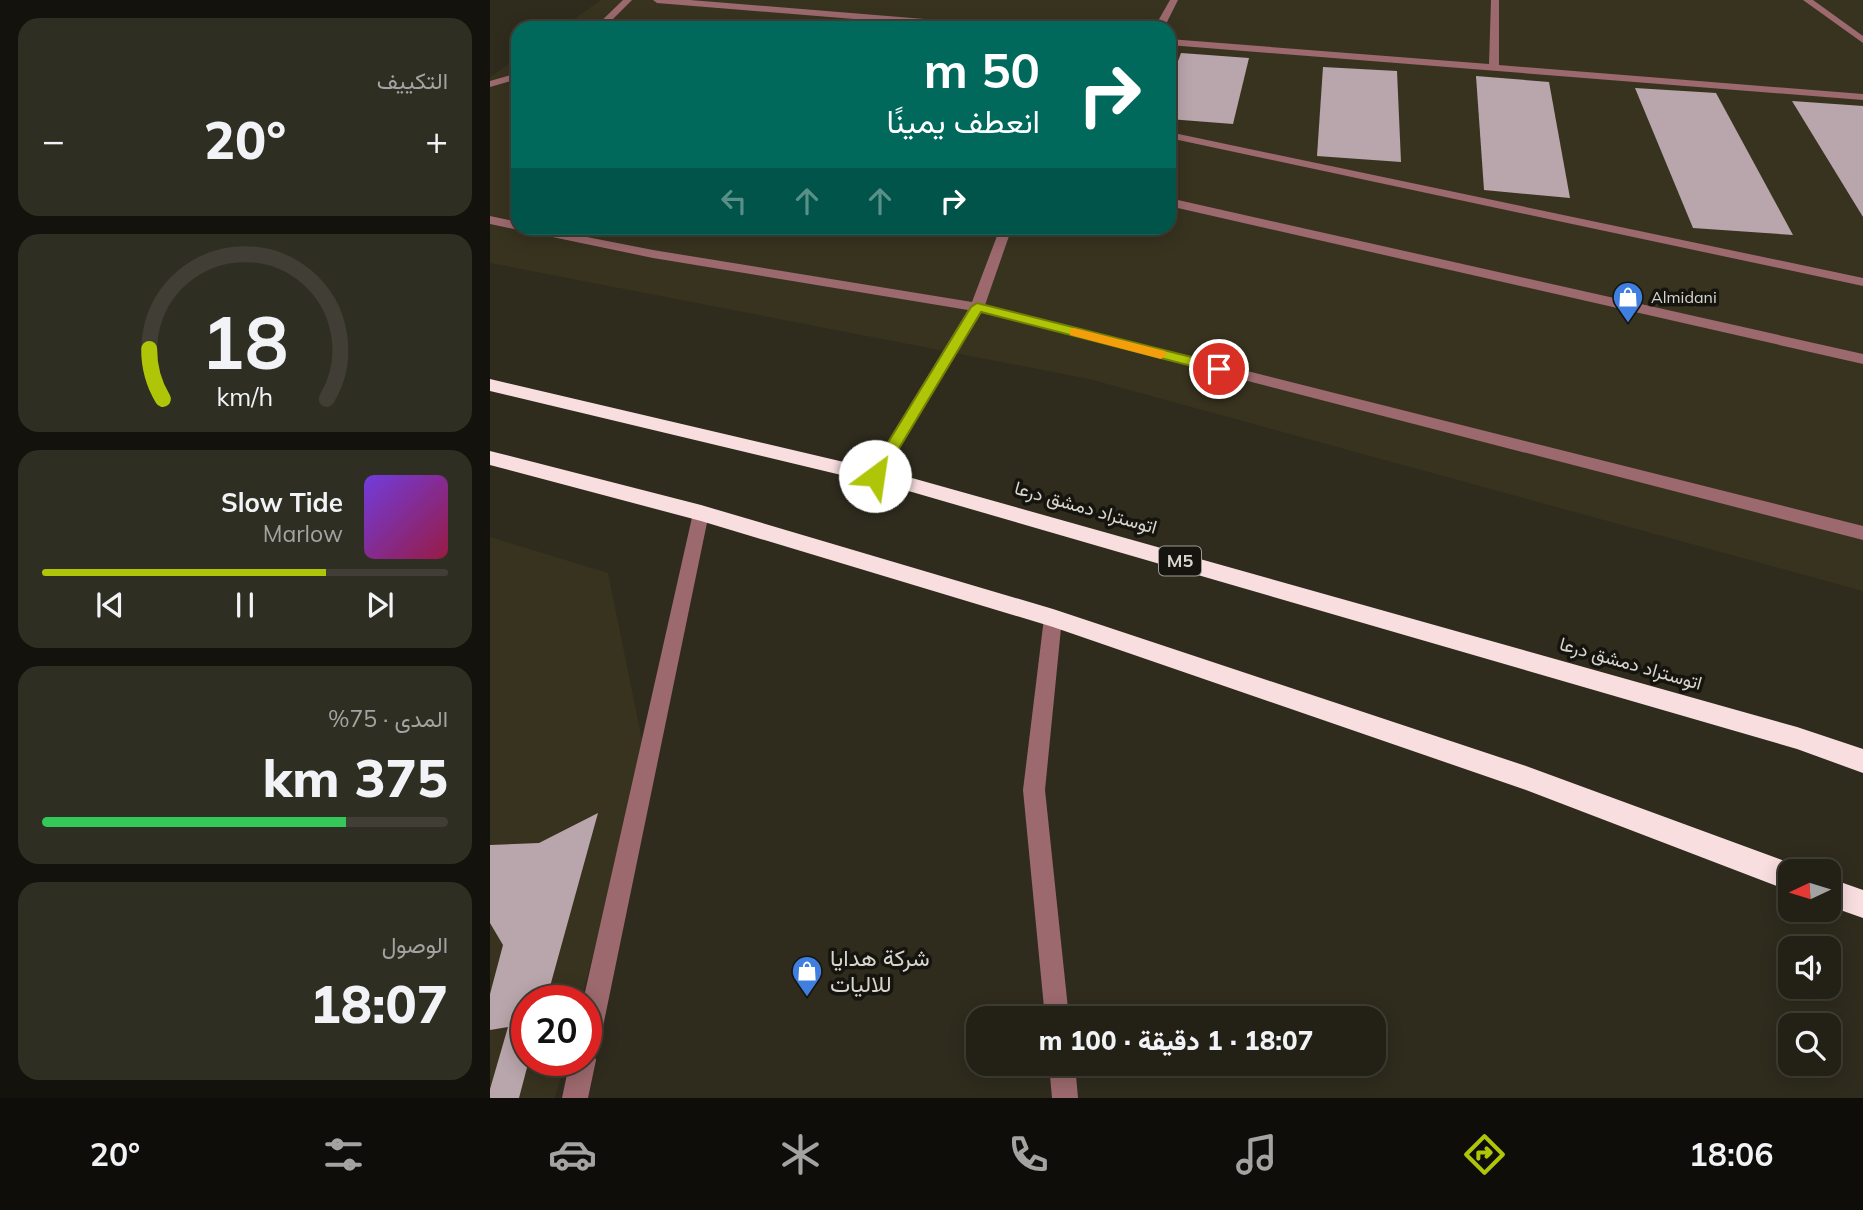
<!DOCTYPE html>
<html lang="ar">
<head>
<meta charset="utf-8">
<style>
  body { margin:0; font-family:Mulish,Vazirmatn,sans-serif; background:#2f2e23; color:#f1f3f6; direction:rtl; height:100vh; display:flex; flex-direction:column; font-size:26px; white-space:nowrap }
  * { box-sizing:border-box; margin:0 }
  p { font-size:23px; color:#a3a3a1 }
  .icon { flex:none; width:38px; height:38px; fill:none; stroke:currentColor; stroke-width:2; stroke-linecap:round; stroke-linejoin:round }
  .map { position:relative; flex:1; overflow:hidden; direction:ltr }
  .side { display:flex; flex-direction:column; gap:18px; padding:18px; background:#13120c; width:490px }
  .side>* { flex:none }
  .banner { position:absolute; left:21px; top:21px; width:665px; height:214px; border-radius:21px; box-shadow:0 4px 18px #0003,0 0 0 2px #403e35; direction:rtl; background:#00695c; color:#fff; overflow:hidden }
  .needle { width:46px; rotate:266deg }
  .tools { position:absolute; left:1288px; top:859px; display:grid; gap:14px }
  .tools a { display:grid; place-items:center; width:63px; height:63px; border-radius:14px; background:#232116; box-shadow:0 4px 18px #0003,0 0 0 2px #403e35; font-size:35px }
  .speed { position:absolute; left:21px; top:985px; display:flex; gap:14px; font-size:35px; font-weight:700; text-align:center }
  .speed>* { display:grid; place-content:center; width:91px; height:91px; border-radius:50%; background:#232116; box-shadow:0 4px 18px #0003,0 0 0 2px #403e35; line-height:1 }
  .speed .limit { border:10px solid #d22; background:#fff; color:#111 }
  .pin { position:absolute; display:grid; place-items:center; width:60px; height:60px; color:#fff; margin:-30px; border:4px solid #fff; border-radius:50%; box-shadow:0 2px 7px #0007 }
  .me { position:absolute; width:77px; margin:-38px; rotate:31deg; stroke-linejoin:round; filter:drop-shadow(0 0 5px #0008) }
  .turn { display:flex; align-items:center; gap:24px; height:147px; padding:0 21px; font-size:32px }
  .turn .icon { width:91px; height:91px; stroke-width:2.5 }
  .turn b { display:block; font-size:49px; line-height:60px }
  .lanes { display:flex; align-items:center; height:66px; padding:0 21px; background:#0003; justify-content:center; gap:35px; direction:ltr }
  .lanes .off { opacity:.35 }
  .big { font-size:52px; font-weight:800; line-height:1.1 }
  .side .widget { flex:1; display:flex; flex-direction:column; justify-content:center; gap:10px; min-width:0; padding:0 24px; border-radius:21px; background:#2f2e23 }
  .side .dial { align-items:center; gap:0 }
  .dial svg { height:182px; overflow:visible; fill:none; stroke:#403e35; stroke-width:7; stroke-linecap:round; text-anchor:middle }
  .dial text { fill:#f1f3f6; stroke:none }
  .song { display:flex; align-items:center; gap:21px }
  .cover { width:84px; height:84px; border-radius:10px; background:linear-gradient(135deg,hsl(260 70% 55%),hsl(340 70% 35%)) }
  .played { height:7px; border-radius:4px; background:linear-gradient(90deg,#aec508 70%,#403e35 70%) }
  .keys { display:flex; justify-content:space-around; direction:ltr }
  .heat { display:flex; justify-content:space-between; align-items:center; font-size:38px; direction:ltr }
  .charge { height:10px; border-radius:5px; background:linear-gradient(90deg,#34c759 75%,#403e35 0) }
  .trip { position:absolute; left:476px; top:1006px; width:420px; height:70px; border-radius:21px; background:#232116; box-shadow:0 4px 18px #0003,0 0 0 2px #403e35; font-weight:800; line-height:70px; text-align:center; direction:rtl }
  .menu { display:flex; height:112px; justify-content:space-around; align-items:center; background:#0e0d09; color:#a3a3a1 }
  .menu .icon { width:49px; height:49px }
  .menu .on { color:#aec508 }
  .menu b { font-size:32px; color:#f1f3f6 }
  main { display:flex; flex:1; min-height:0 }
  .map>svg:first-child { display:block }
  .built { fill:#38331f }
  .building { fill:#b9a6ac }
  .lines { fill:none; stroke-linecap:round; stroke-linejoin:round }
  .minor { fill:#9c696e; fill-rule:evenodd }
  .highway { fill:#f9dee0; fill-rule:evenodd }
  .route { fill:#aec508; stroke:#718005; stroke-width:2 }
  .slow { fill:#f59e0b }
  .labels { text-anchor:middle; stroke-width:7; stroke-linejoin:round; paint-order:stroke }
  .far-poi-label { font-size:16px; fill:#d7d5cd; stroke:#16140e; text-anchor:start }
  .shield { fill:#16140e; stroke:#9d9b94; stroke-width:2 }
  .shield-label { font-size:18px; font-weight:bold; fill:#d7d5cd }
  .street-label { font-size:19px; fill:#d7d5cd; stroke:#16140e }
  .near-poi-label { font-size:23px; fill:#d7d5cd; stroke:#16140e; text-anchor:start }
</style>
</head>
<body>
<main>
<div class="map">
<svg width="1373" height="1098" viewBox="0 0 1373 1098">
  <rect width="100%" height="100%" fill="#2f2c1e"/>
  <g class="built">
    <path d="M111,0h1262v591l-774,-212 -599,-116v-186l28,-19v170h651v-200h-608z"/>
    <path d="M0,537l118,36 37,182 -64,246h-54v59l38,1 -10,37h-65z"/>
  </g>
  <g class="building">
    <path d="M185,22l67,4v2h-73z"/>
    <path d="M691,53l68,5 -16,66 -64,-5v-33z"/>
    <path d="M833,67l74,4 4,91 -84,-6z"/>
    <path d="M986,76l73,6 21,116 -86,-8z"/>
    <path d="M1145,88l81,5 77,142 -100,-7z"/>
    <path d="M1302,101l71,5v111z"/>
    <path d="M108,813l-52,188h-19v59h2l-10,38h-29v-9l18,-62 -18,3v-36l13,-49 -13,-22v-78l49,-2z"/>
  </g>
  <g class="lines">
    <g class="minor">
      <path d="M133,0h9l-28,28h-10z"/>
      <path d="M163,0h37l308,25 5,3h-39l-307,-25z"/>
      <path d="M680,0h8l-14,28h-10z"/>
      <path d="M1001,0h8v65l364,29v6l-694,-55v-6l320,25z"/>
      <path d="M1313,0h10l50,36v7z"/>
      <path d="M28,73v6l-28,8v-6z"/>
      <path d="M679,132l694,146v8l-694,-148z"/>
      <path d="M679,198l694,156v10l-694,-158z"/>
      <path d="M0,216l28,6v6h23l112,22 319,52 25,-66v-8h12v8l-24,69 878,221v14l-882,-228 -100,168 -6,2 -8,-6 101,-166 -315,-52 -163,-34z"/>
      <path d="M211,506l6,2 2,5 -110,533 -5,9 2,5 -8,38h-26l8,-38h16v-59h-3l110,-488 2,-5z"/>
      <path d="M563,610l7,2 2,6 -17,172 24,228h-24l-22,-228 21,-172 2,-6z"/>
      <path d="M559,1064h26l3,34h-26z"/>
    </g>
    <g class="highway">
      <path d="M0,379l422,99 885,249 66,22v24l-66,-24 -885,-257 -422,-101z"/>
      <path d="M0,451l211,54 352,104 473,157 264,97 10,4 1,5h-11v19l-264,-101 -473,-163 -352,-106 -211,-56z"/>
      <path d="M1339,878l34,12v28l-34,-12z"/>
    </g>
  </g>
  <path class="route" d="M487,303l242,61 6,5 -6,4 -238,-61 -101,168h-10l-2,-4 2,-4 101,-165z"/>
  <path class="slow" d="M584,328l91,23 2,3 -6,5 -91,-24v-6z"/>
  <defs>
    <g id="shop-pin" transform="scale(1.575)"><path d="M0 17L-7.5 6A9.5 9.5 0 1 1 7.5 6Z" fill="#3f7fe0" stroke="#16140e"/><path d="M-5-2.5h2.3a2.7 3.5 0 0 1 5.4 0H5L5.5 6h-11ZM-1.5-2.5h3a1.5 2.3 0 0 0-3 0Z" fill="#fff"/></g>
  </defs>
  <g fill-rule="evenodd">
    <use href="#shop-pin" x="1138" y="297"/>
    <use href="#shop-pin" x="317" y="971"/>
  </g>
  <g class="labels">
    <g class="far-poi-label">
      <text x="1161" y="303">Almidani</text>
    </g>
    <rect class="shield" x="669" y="546.5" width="42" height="29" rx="5"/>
    <g class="shield-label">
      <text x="690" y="567">M5</text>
    </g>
    <g class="street-label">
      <text transform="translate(596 507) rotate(16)" y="7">اتوستراد دمشق درعا</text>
      <text transform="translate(1141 663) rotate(16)" y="7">اتوستراد دمشق درعا</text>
    </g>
    <g class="near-poi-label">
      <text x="340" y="966">شركة هدايا<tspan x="340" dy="26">للاليات</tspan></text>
    </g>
  </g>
</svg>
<div class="tools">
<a><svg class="needle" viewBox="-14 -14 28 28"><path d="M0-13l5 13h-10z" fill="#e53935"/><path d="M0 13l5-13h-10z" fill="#a3a3a1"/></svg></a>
<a><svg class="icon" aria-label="sound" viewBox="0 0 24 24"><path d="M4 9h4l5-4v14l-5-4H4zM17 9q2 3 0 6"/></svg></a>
<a><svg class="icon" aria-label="search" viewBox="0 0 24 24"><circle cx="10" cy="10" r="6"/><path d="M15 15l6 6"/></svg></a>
</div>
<div class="speed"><div class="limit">20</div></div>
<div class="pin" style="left:729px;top:369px;background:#d93025"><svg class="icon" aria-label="arrive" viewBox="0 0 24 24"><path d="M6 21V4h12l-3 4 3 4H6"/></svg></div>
<svg class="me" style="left:385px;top:476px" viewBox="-20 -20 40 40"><circle r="19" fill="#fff"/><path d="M0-13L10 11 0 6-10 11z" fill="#aec508"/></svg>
<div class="trip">18:07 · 1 دقيقة · 100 m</div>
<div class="banner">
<div class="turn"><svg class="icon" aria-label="right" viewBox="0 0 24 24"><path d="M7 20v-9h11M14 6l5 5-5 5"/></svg><div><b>50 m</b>انعطف يمينًا</div></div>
<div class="lanes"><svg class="icon off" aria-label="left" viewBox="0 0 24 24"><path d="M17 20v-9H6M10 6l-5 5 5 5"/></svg><svg class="icon off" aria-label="ahead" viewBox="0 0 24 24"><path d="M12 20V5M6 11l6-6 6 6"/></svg><svg class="icon off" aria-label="ahead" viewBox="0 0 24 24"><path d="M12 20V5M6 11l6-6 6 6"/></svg><svg class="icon" aria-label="right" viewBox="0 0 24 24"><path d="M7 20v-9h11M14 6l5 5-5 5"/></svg></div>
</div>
</div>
<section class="side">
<div class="widget"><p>التكييف</p>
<div class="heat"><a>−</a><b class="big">20°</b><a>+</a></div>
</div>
<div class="widget dial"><svg viewBox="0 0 100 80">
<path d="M14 69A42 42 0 1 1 86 69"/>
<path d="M14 69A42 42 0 0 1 8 47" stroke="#aec508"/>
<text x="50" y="56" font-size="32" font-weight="700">18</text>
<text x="50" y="72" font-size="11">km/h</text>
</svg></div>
<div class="widget">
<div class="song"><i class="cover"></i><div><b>Slow Tide</b><p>Marlow</p></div></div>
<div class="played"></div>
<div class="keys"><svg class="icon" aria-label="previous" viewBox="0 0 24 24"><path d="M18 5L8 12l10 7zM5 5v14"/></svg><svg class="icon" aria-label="pause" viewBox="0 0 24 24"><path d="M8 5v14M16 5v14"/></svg><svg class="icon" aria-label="next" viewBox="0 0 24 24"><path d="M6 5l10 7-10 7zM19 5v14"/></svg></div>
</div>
<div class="widget"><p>المدى · 75%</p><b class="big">375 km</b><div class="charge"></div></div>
<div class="widget"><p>الوصول</p><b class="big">18:07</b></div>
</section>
</main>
<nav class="menu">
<b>18:06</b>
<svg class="icon on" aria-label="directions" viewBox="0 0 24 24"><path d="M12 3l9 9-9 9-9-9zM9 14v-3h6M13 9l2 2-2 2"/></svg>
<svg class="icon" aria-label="music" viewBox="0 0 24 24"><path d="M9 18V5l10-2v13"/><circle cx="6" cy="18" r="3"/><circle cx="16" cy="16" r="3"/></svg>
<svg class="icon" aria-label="phone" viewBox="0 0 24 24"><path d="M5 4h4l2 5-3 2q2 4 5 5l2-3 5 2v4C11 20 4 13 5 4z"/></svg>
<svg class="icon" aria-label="climate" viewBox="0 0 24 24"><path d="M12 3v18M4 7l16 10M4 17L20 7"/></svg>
<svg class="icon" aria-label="car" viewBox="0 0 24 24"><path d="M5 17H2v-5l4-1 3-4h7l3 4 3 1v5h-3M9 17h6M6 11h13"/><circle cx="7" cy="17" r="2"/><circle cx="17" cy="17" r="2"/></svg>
<svg class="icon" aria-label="filters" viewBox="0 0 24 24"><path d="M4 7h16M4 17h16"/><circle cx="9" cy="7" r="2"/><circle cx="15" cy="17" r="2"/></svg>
<b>20°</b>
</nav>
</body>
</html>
